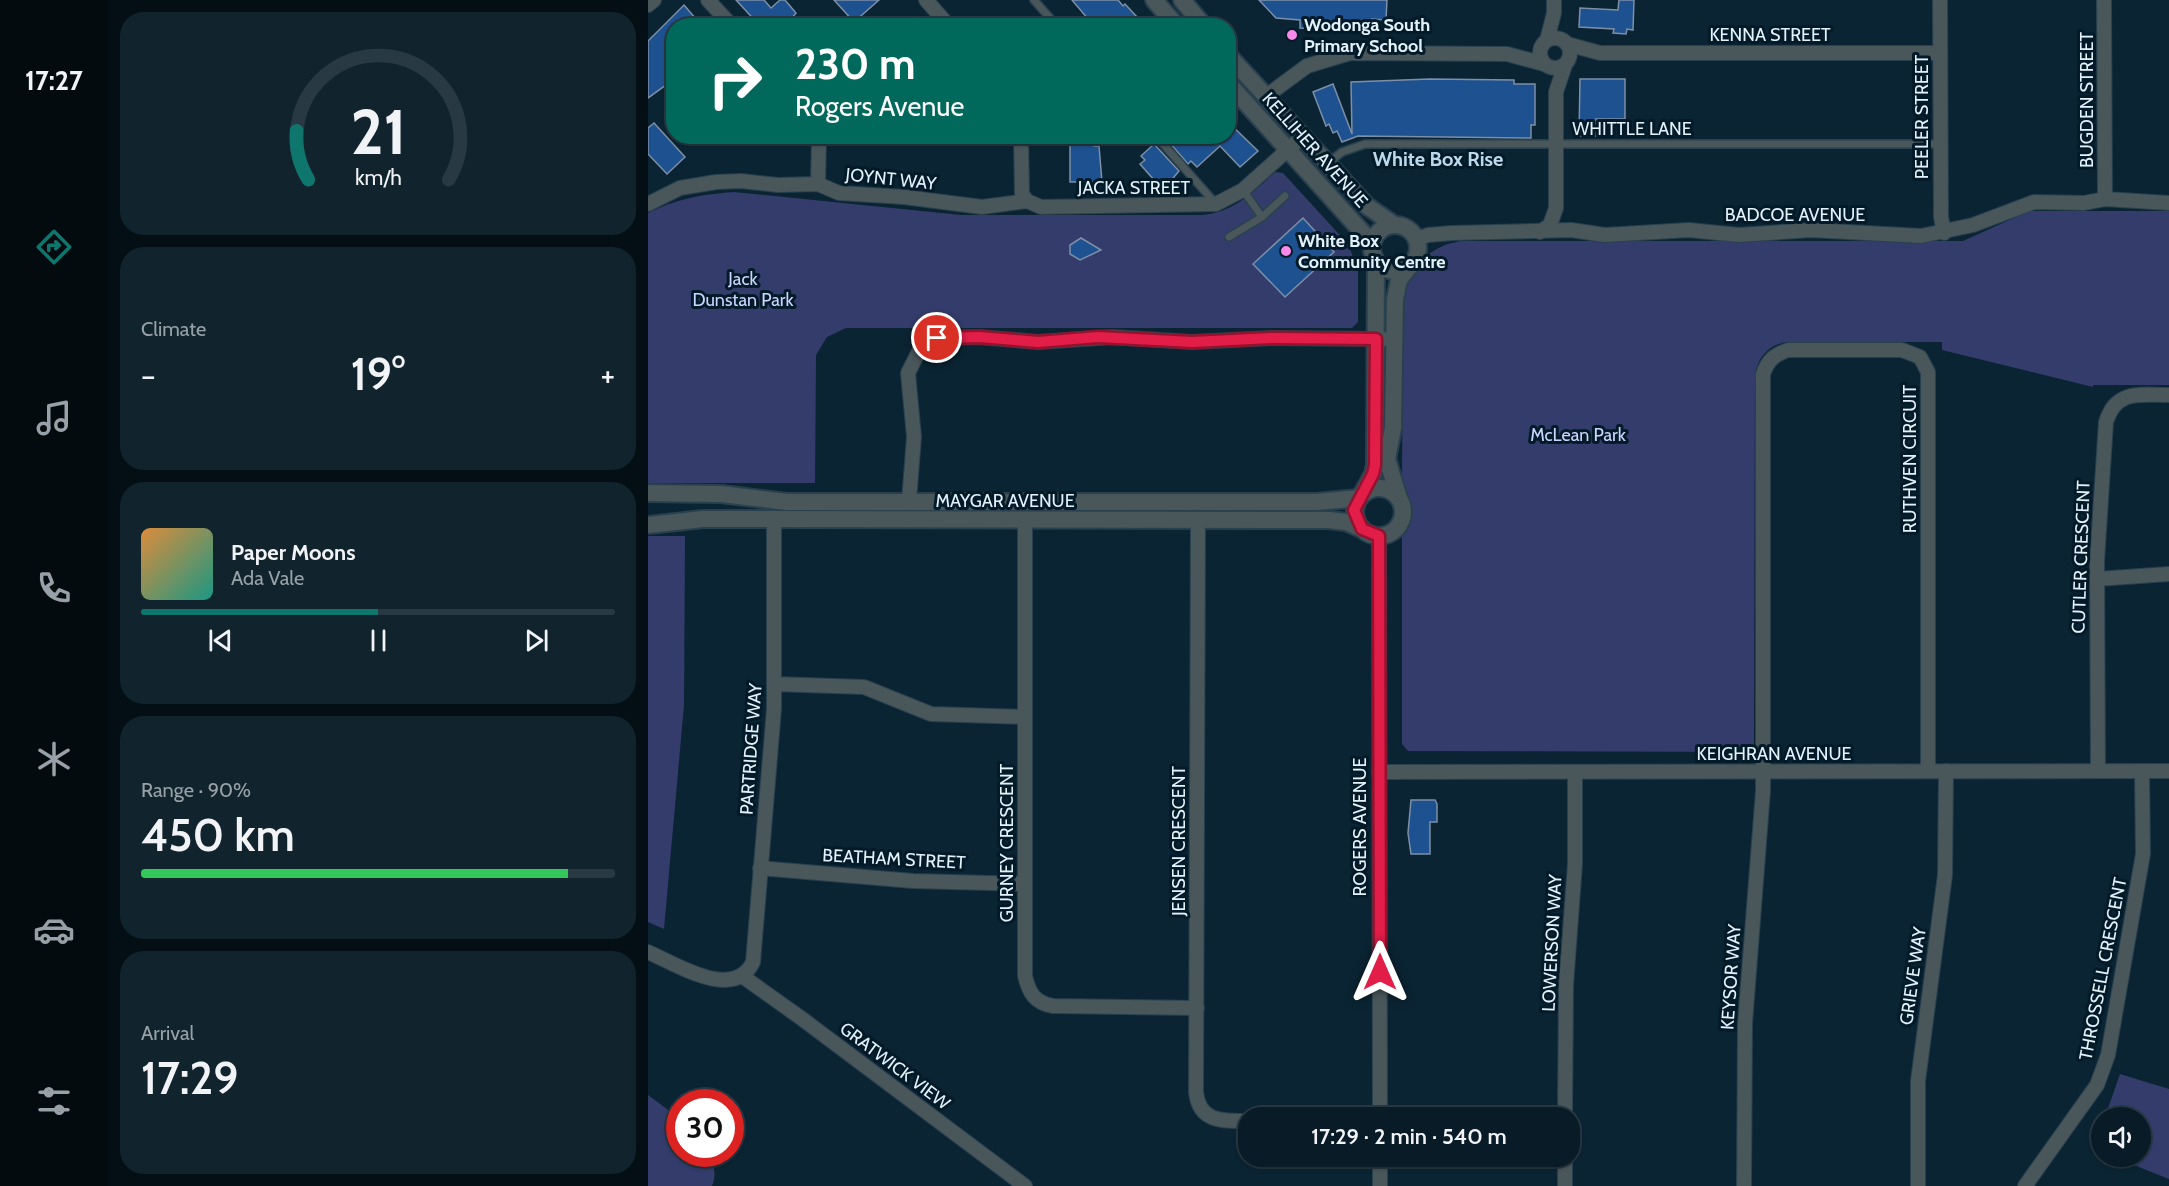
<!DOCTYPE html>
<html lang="en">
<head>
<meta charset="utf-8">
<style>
  body { margin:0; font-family:Cabin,sans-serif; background:#11242e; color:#f1f3f6; height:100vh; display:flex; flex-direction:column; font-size:22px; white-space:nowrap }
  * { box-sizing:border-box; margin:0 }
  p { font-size:20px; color:#98a1a7 }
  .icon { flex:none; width:33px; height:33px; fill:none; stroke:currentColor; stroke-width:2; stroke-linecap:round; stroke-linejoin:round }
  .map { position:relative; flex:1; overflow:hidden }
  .side { display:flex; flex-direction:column; gap:12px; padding:12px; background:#040f15; width:540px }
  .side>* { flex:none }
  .top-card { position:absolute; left:18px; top:18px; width:570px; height:126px; border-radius:24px; box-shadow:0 2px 4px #0004,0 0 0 2px #293943; background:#00695c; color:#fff; overflow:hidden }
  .buttons { position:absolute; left:1443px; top:1107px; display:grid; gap:12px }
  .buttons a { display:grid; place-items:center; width:60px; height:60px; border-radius:50%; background:#081b26; box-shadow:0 2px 4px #0004,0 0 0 2px #293943; font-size:30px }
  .speed { position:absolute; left:18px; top:1089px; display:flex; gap:12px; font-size:30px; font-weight:700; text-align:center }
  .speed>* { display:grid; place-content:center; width:78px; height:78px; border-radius:50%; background:#081b26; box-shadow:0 2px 4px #0004,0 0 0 2px #293943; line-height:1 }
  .speed .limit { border:9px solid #d22; background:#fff; color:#111 }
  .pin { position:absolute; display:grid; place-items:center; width:51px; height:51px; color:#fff; margin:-26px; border:3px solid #fff; border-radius:50%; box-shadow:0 2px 6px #0007 }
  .me { position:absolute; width:66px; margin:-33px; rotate:0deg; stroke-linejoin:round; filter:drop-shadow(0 0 4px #0008) }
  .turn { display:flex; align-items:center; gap:21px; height:126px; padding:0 30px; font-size:27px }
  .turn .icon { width:78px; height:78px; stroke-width:2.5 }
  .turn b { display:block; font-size:42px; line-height:51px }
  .big { font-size:45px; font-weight:600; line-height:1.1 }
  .side .card { flex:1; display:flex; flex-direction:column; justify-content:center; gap:9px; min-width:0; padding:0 21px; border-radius:24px; background:#11242e }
  .side .dial { align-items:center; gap:0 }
  .dial svg { height:156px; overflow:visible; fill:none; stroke:#293943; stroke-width:7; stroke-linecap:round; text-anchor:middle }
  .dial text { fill:#f1f3f6; stroke:none }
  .song { display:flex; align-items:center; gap:18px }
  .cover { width:72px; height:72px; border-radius:9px; background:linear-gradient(135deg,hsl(30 70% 55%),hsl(170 70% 35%)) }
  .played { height:6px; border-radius:3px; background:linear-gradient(90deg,#0f766e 50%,#293943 50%) }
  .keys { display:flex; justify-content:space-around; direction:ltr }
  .heat { display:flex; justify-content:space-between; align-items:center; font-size:33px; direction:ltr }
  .charge { height:9px; border-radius:4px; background:linear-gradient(90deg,#34c759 90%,#293943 0) }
  .trip { position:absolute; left:590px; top:1107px; width:342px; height:60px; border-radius:24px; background:#081b26; box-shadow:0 2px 4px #0004,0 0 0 2px #293943; font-weight:600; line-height:60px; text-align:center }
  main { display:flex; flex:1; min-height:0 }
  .menu { display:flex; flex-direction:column; width:108px; justify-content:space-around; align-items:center; background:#030b0f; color:#98a1a7 }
  .menu .icon { width:42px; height:42px }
  .menu .active { color:#0f766e }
  .menu b { font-size:27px; color:#f1f3f6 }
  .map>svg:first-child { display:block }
  .green { fill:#343c6c }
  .building { fill:#1e518f; stroke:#7d8fa6; stroke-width:1.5 }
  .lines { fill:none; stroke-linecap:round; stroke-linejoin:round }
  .service-casing { stroke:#29414f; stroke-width:10 }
  .minor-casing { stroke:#29414f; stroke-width:16 }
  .tertiary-casing { stroke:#29414f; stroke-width:20 }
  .service { stroke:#49565a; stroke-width:7 }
  .minor { stroke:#49565a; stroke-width:14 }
  .tertiary { stroke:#49565a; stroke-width:16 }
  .route-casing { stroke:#92132f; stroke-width:15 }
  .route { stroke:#e11d48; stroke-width:10 }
  .poi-dot { fill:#f888ea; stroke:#031b28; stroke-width:2 }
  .labels { text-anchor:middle; stroke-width:6; stroke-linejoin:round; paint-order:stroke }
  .poi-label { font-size:18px; font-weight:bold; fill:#e3f1fb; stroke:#031b28; text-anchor:start }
  .street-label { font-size:18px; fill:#e3f1fb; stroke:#031b28 }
  .park-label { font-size:18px; fill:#cbd5ff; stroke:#031b28 }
  .neighbourhood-label { font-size:20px; font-weight:bold; fill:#bcd9ec; stroke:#031b28 }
</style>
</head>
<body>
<main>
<nav class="menu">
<b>17:27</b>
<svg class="icon active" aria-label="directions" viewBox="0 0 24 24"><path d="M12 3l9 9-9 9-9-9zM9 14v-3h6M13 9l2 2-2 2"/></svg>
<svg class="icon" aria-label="music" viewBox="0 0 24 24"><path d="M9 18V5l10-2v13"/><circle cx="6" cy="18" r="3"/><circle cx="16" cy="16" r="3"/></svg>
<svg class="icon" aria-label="phone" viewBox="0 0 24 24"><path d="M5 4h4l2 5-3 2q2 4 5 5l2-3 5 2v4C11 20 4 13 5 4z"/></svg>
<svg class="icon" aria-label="climate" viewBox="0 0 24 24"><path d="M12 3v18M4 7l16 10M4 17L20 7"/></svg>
<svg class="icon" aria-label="car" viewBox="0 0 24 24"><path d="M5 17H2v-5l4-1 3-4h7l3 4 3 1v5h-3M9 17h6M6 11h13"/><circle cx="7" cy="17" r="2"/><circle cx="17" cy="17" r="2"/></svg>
<svg class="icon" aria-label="filters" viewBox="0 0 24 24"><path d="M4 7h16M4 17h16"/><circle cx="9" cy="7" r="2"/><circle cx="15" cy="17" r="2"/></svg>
</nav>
<section class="side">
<div class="card dial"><svg viewBox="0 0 100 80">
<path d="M14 69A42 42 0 1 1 86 69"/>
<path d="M14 69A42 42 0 0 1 8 44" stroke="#0f766e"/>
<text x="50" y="56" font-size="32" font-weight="700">21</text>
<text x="50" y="72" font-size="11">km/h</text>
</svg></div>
<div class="card"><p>Climate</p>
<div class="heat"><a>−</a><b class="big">19°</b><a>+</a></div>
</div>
<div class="card">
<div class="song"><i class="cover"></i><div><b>Paper Moons</b><p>Ada Vale</p></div></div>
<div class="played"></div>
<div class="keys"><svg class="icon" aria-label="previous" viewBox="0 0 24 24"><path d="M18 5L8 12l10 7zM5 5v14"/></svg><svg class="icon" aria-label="pause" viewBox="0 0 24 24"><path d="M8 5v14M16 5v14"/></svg><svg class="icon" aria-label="next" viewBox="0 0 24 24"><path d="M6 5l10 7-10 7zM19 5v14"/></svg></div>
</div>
<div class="card"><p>Range · 90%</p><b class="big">450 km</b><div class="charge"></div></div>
<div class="card"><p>Arrival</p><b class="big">17:29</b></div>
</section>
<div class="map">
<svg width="1521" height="1186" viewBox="0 0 1521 1186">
  <rect width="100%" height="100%" fill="#0b2433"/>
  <g class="green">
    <path d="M627,172l8,1 65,71 10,26v52l-6,6h-506l-19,9 -11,18 -1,128h-167v-270c28,-14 55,-19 86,-21l227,23h240c32,-2 51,-22 74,-43z"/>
    <path d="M1381,211h140v174h-76v2l-151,-37v-8h-156c-18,3 -29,16 -31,34l-1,370 -6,6 -340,-1 -6,-7v-208c8,-19 8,-33 0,-53l1,-181c4,-33 25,-56 58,-61h502z"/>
    <path d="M0,536h37l-1,169 -20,224 -16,-7z"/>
    <path d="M1472,1074l49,15v90l-55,-22 26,-1v-38l-35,-1z"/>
    <path d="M0,1095l31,23 1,36h28c6,9 9,22 4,32h-64z"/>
  </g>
  <g class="building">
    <path d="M88,0h28l7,8 9,-8h5l11,13 -4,5 7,8h-39z"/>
    <path d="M186,0h45l-25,22z"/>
    <path d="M424,0h46l5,6 2,-2 13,14 -2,2 4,6h-46z"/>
    <path d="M611,0h128l-1,20 -14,-1v8l-19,-1 -1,5 -52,-3v-8l-24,-2z"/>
    <path d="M971,0h15l-1,30 -6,-1 -1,5 -13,-1 1,-4 -35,-2 1,-19 38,2z"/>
    <path d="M36,5l18,21h-28v53l-26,19v-57z"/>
    <path d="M782,79l84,1v4h21v41h-4v13l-173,-2 -16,6 -5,-11 -4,2 -4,-9 -3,2 -13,-34 20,-8 19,50 -1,-52z"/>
    <path d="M932,79h45v40h-29v17h-17z"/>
    <path d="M580,122l30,29 -18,16 -20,-21 -23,21 -6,-6 -3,3 -19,-22 6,-6h53z"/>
    <path d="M6,123l31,34 -18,17 -19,-20v-26z"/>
    <path d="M422,136l24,2v8h5l3,36h-32z"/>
    <path d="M506,144l25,27 -16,19 -23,-26 5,-4 -4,-4z"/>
    <path d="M655,218l31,34 -49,45 -32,-33z"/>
    <path d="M433,238l20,12 -21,10 -10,-6v-9z"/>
    <path d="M763,800h24l2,4v18h-7v32h-19l-3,-21z"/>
  </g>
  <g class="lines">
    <g class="service-casing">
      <g id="service">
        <path d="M386,0l23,26"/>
        <path d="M508,136l60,68"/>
        <path d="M681,162l13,-10 23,-8h575"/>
        <path d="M614,217l23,-21"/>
        <path d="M581,237l33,-20 -19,-27"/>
      </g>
    </g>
    <g class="minor-casing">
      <g id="minor">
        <path d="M60,0l24,26"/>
        <path d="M278,0l23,26"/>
        <path d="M1292,0l1,217 3,16"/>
        <path d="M1456,0l1,199"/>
        <path d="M0,5l6,-5"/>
        <circle cx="907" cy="53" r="15"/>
        <path d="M899,40l7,-27v-13"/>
        <path d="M919,44l33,9h340"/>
        <path d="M617,97l42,-31 43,-13 157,1 37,10"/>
        <path d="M373,136l1,58 5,7 14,6 175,-3 27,-14 60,-54"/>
        <path d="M170,184l1,-48"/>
        <path d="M0,204l32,-16 36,-6 25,-1 37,4 40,-1 21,9 65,4 78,10 45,-6"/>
        <path d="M892,232l10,-7 6,-17v-116l9,-27"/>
        <path d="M769,239l11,-4 24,-2 119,-3 34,5 84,-5 50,5 72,-5 110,6 52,-11 61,-23 50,1 21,-4 64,4"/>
        <path d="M261,501l5,-64 -6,-64 12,-24 17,-11 42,-1 59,5 74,-5 80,5 80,-4 112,1"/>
        <path d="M377,520v456c4,17 10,27 28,30l144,2"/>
        <path d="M550,520l-2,572c3,31 28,29 52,29"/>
        <path d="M731,536l1,582"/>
        <path d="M1449,579l72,-5"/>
        <path d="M126,684l90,3 67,27 94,3"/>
        <path d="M1450,771l-1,-210 9,-139c10,-33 34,-27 63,-27"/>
        <path d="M731,772l790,-1"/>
        <path d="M112,868l153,13 112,3"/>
        <path d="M0,952c28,12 86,50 105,10l21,-253v-189"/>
        <path d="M94,976l59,42 224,168"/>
        <path d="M917,1118l1,-133 9,-121v-92"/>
        <path d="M732,1156v30"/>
        <path d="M917,1186v-30"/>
        <path d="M1096,1186l1,-163 18,-232v-417c5,-14 11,-19 25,-24h114l18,7 8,15v399"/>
        <path d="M1270,1186v-105l27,-206 1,-104"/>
        <path d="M1377,1186l72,-101 11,-30 35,-201 -1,-83"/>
      </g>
    </g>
    <g class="tertiary-casing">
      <g id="tertiary">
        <path d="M506,0l23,26"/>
        <path d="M534,0l22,26"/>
        <path d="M580,55l139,151 26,18"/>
        <path d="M580,83l144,160"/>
        <circle cx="747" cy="248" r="23"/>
        <circle cx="731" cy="512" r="24"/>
        <path d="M0,493l73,1 66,8h530l42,-4"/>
        <path d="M714,494l11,-20 2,-9 1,-203"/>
        <path d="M751,498l-12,-39 6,-31 2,-128 4,-20 12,-15"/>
        <path d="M0,525l55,-6 626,1 17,2 16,7"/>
      </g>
    </g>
    <use href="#service" class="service"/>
    <use href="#minor" class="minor"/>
    <use href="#tertiary" class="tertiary"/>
  </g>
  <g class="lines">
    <g class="route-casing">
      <path id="route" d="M289,338l42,-1 59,5 60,-5 94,5 80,-4 104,1 -1,126 -2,9 -19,36 8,19 17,7 1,436"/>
    </g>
    <use href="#route" class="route"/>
  </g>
  <g class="poi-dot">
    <circle cx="644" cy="35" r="6"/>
    <circle cx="638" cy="251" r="6"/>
  </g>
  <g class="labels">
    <g class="poi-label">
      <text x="656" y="31">Wodonga South<tspan x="656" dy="21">Primary School</tspan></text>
      <text x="650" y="247">White Box<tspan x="650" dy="21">Community Centre</tspan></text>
    </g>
    <g class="street-label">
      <text x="1122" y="41">KENNA STREET</text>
      <text transform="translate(1439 100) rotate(-90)" y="6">BUGDEN STREET</text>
      <text transform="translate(1274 117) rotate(-90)" y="6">PEELER STREET</text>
      <text x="984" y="135">WHITTLE LANE</text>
      <text transform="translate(667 150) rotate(48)" y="6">KELLIHER AVENUE</text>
      <text transform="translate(243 179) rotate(6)" y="6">JOYNT WAY</text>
      <text x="486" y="194">JACKA STREET</text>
      <text x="1147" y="221">BADCOE AVENUE</text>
      <text transform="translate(1262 459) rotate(-90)" y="6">RUTHVEN CIRCUIT</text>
      <text x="357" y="507">MAYGAR AVENUE</text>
      <text transform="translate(1433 557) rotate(-88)" y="6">CUTLER CRESCENT</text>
      <text transform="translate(103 749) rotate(-86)" y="6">PARTRIDGE WAY</text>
      <text x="1126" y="760">KEIGHRAN AVENUE</text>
      <text transform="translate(712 827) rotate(-90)" y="6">ROGERS AVENUE</text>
      <text transform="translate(531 841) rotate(-90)" y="6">JENSEN CRESCENT</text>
      <text transform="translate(359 843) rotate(-90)" y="6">GURNEY CRESCENT</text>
      <text transform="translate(246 859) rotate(3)" y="6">BEATHAM STREET</text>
      <text transform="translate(904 943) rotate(-87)" y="6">LOWERSON WAY</text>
      <text transform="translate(1455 969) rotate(-79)" y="6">THROSSELL CRESCENT</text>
      <text transform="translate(1265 976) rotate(-82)" y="6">GRIEVE WAY</text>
      <text transform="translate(1083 977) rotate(-86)" y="6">KEYSOR WAY</text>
      <text transform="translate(247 1066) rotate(37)" y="6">GRATWICK VIEW</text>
    </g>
    <g class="park-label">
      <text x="95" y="285">Jack<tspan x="95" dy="21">Dunstan Park</tspan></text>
      <text x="930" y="441">McLean Park</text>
    </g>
    <g class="neighbourhood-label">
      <text x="790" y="166">White Box Rise</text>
    </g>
  </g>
</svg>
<div class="buttons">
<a><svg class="icon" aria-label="sound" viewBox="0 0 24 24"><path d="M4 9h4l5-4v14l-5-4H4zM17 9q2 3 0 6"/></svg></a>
</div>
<div class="speed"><div class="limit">30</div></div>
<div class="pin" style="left:289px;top:338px;background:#d93025"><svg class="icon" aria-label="arrive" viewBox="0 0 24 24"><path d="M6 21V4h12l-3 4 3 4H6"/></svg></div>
<svg class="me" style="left:732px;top:972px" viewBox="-20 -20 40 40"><path d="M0-17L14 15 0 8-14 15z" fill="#e11d48" stroke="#fff" stroke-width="4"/></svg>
<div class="trip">17:29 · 2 min · 540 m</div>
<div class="top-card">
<div class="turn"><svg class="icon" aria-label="right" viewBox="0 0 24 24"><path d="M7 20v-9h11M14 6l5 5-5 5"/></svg><div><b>230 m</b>Rogers Avenue</div></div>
</div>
</div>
</main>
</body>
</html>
